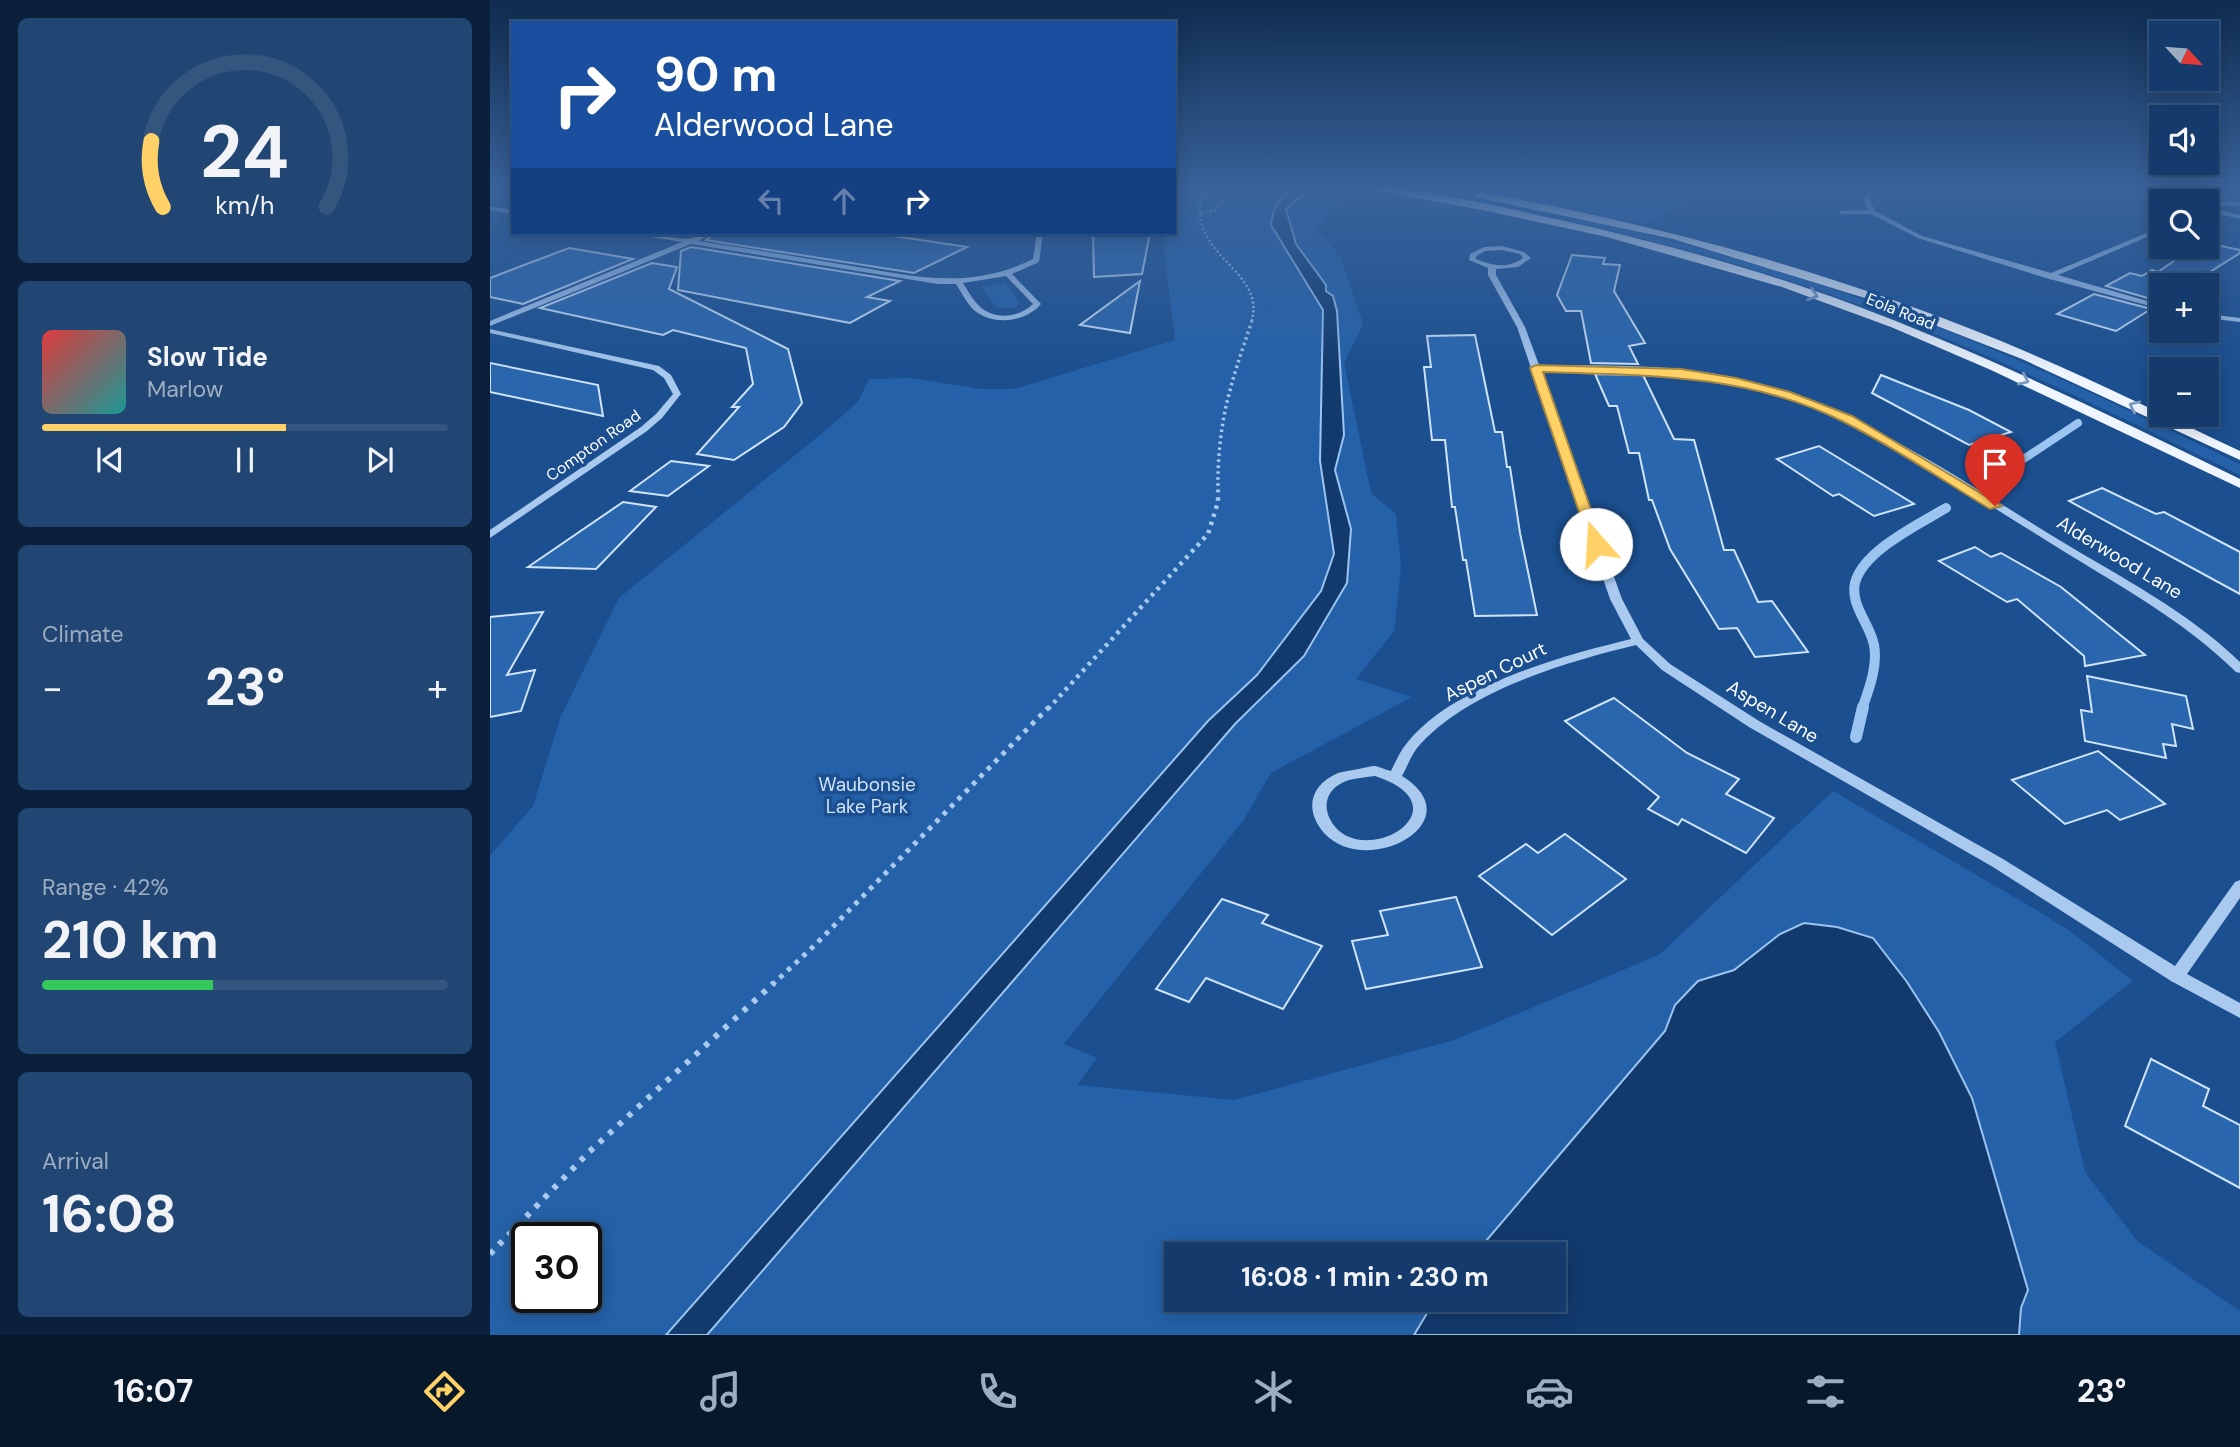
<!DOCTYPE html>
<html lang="en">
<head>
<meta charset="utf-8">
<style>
  body { margin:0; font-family:"DM Sans",sans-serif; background:#214673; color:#f1f3f6; height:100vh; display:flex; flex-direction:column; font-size:26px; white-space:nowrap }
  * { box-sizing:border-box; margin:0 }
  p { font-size:23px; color:#9dadc1 }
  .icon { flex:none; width:38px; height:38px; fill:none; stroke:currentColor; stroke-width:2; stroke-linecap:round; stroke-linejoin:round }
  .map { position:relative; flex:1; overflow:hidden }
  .sheet { display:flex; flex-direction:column; gap:18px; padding:18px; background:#0b203b; width:490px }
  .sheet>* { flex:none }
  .hud { position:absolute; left:21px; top:21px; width:665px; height:214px; border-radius:0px; box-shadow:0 4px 18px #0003,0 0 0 2px #33557e; background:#1a4fa0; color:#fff; overflow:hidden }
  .needle { width:46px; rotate:116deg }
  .tools { position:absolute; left:1659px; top:21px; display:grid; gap:14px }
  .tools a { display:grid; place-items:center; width:70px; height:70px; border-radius:0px; background:#143b6b; box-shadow:0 4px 18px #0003,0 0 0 2px #33557e; font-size:35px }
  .speed { position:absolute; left:21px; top:1222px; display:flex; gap:14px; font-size:35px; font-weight:700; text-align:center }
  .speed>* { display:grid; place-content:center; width:91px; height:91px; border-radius:50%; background:#143b6b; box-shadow:0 4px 18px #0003,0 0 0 2px #33557e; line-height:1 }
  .speed .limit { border:4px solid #111; border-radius:10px; background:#fff; color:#111 }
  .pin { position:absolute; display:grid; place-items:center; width:60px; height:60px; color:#fff; margin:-72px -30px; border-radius:50% 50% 50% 0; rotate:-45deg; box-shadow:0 0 7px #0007 }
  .pin .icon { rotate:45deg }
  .me { position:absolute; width:77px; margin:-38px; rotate:341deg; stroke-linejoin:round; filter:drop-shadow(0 0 5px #0008) }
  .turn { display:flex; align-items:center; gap:24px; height:147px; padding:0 28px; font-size:32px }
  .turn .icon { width:91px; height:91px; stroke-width:2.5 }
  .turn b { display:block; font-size:49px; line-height:60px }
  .lanes { display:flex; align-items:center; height:66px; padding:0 28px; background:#0003; justify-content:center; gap:35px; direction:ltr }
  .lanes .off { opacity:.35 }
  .big { font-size:52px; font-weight:700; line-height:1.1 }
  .sheet .tile { flex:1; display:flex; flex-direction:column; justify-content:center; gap:10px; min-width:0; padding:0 24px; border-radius:10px; background:#214673 }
  .sheet .dial { align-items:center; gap:0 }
  .dial svg { height:182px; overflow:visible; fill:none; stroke:#33557e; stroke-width:7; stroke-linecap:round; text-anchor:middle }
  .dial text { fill:#f1f3f6; stroke:none }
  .song { display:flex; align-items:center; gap:21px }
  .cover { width:84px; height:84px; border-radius:10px; background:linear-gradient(135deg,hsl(0 70% 55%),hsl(180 70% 35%)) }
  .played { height:7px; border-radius:4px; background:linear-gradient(90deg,#ffd166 60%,#33557e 60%) }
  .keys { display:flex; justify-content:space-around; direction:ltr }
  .heat { display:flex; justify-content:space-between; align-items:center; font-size:38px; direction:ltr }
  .charge { height:10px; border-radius:5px; background:linear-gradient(90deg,#34c759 42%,#33557e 0) }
  .trip { position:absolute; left:674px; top:1242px; width:402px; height:70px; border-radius:0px; background:#143b6b; box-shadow:0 4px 18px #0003,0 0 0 2px #33557e; font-weight:700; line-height:70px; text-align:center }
  .menu { display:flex; height:112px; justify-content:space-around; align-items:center; background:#08182b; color:#9dadc1 }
  .menu .icon { width:49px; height:49px }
  .menu .current { color:#ffd166 }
  .menu b { font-size:32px; color:#f1f3f6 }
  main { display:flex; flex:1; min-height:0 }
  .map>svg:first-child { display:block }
  .green { fill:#2461a8; fill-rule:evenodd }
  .water { fill:#123a6d; stroke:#9cc4f0; stroke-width:2 }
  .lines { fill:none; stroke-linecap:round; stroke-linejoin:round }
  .stream-far2 { stroke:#9cc4f0; stroke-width:8 }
  .stream-far1 { stroke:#9cc4f0; stroke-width:10 }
  .stream { stroke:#9cc4f0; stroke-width:12 }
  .building { fill:#2a66ad; stroke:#cfe3fa; stroke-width:2 }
  .path-far4 { stroke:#a9c9ee; stroke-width:2.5; stroke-dasharray:2 2.5; stroke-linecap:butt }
  .path-far3 { stroke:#a9c9ee; stroke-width:3.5; stroke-dasharray:2.5 3.5; stroke-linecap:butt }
  .path-far2 { stroke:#a9c9ee; stroke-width:4.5; stroke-dasharray:3.5 5; stroke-linecap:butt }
  .path-far1 { stroke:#a9c9ee; stroke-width:5; stroke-dasharray:4.5 6; stroke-linecap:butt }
  .path { stroke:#a9c9ee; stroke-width:6; stroke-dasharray:5 8; stroke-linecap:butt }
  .minor { fill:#a9c9ee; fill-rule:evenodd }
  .major { fill:#f0f6ff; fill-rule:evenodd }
  .oneway { stroke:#7b9ac1 }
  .route { fill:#ffd166; stroke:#a68842; stroke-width:2 }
  .labels { text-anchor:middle; stroke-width:7; stroke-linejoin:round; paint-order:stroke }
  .far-street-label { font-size:16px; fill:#fff; stroke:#1b4f8f }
  .street-label { font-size:19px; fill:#fff; stroke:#1b4f8f }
  .park-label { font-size:19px; fill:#cfe3fa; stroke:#1b4f8f }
</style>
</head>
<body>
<main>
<section class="sheet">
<div class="tile dial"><svg viewBox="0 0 100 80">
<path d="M14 69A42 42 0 1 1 86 69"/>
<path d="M14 69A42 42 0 0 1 9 40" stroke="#ffd166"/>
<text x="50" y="56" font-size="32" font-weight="700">24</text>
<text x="50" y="72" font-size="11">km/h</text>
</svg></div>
<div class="tile">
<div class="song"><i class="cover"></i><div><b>Slow Tide</b><p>Marlow</p></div></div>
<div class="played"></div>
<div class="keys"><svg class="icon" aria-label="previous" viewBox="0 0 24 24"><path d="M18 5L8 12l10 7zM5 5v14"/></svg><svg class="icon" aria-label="pause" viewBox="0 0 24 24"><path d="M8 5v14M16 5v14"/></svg><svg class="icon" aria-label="next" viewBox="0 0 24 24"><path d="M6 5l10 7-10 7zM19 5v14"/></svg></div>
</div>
<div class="tile"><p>Climate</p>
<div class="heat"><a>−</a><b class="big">23°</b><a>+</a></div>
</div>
<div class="tile"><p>Range · 42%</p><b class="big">210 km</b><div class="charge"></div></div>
<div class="tile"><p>Arrival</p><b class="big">16:08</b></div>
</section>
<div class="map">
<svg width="1750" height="1335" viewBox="0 0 1750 1335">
  <rect width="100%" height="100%" fill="#1b4f8f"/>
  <g class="green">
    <path d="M684,188h181l-27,22 -3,15h-7v5l23,28 22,66 -19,39 27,130 25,21 5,53 -7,64 -38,48 56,18 -141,76 -28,48 -179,223 33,14 -20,27 157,15 220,-60 205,-85 174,-164 205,120 32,20 63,50 -78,61 30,130 52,69 103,70v24h-1750v-479l43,-50 28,-90 58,-118 207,-168 32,-28 11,-23 42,-1 70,11h33l161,-49 -13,-107h12zM37,1237h59v60h-59zM686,1255h378v45h-378z"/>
    <path d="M974,188h250l-67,36z"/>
    <path d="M1090,218c135,32 267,71 395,124 90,37 177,80 265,122v11c-102,-49 -203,-100 -308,-142 -116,-48 -237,-84 -360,-111z"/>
    <path d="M515,283l15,20 -6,5h-17l-16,-21z"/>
  </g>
  <g class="water">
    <path d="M804,188h16l-24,21 10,35 30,41v6l7,5 4,15 7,124 -9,35 16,59 -4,54 -43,73 -69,68 -528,611h-41l542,-614 49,-46 64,-84 13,-37 -14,-93 3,-151 -52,-85c1,-16 10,-28 23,-37z"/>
    <path d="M1314,923l33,4 36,11 34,44 32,50 33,66 56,192 -7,18 -2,27h-605l21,-35h119v-45h-80l191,-224 10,-26 23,-24 36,-11 46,-36z"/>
  </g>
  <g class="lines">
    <path class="stream-far2" d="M1514,472l74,-49"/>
    <path class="stream-far1" d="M1372,709c7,-20 16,-43 12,-64 -4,-21 -24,-40 -19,-62 8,-32 64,-59 91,-75"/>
    <path class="stream" d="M1366,737l7,-30"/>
  </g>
  <g class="building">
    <path d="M225,233h159l93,14 -53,26 -208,-33z"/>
    <path d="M603,233h57l-8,41 -48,3z"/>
    <path d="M1717,243l33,7v3l-51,32h-28v17l-55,-16 24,-13 12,3 10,-6 6,2 36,-25h13z"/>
    <path d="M201,247l209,34 -33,16 23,4 -40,22 -172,-33 3,-39z"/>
    <path d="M79,248l64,11 -110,45 -33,-7v-19z"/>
    <path d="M1082,255l33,3 -2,6 17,1 -6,26 31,52 -16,3 9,18 -47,-1 -10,-52h-15l-9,-16z"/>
    <path d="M162,263l25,4 -8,22 119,60 14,54 -18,24 -50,33 -37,-6 42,-47h-7l21,-23 -7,-36 -73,-18 -10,5 -123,-27z"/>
    <path d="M650,281l-10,52 -50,-8z"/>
    <path d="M1604,294l57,15 -35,22 -59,-17z"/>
    <path d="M985,335l20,97h7l5,35h3l10,66 17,82 -62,1 -9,-56h-3l-8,-53h-3l-7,-67h-13l-8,-73h7l-4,-31z"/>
    <path d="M0,363l108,22 5,31 -113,-24z"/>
    <path d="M1105,374l48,1 31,64 20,1 30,110h10l24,52 14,-1 36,51 -53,5 -18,-29 -18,1 -49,-80 -18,-49h-3l-10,-47h-10l-12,-47h-8z"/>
    <path d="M1391,375l88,35 42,22 -42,13 -97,-52z"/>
    <path d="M1329,446l95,58 -40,12 -35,-22 -6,2 -56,-37z"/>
    <path d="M181,461l38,5 -41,30 -38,-5z"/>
    <path d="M1612,488l54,26 8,-2 76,40v42l-171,-93z"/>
    <path d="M133,502l33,5 -60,62 -68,-2z"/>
    <path d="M1485,547l16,10 10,-4 60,34 84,68 -60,11 -1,-10 -67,-57 -10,3 -68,-41z"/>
    <path d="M53,612l-36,63 28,-5 -14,41 -31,6v-100z"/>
    <path d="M1597,676l99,20 7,33 -21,-5 4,22 -13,-2 3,14 -81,-17 -4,-31 11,2z"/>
    <path d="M1124,698l73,55 52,26 -13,15 48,24 -28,35 -64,-34 -4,6 -30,-16 11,-12 -94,-76z"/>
    <path d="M1608,751l67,53 -45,16 -13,-10 -42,14 -53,-44z"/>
    <path d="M1075,834l61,45 -74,56 -73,-59 47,-32 12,9z"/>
    <path d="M966,897l26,70 -116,22 -14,-48 36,-6 -8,-24z"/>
    <path d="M732,899l46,16 -6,8 60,23 -39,63 -77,-31 -17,24 -33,-13z"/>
    <path d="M1661,1059l58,30 -6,17 37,19v63l-115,-62z"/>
  </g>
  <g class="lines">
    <g class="path-far4">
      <path d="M714,188c-1,7 -4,15 -4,22 0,50 67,64 51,113"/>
      <path d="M711,214l15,-4 8,-11 21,-11"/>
    </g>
    <path class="path-far3" d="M728,492c-1,-68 12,-107 34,-171"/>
    <path class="path-far2" d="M558,709l160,-175 10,-32v-11"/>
    <path class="path-far1" d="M282,985l44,-41 233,-237"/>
    <path class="path" d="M0,1254l99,-102 185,-169"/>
    <g class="minor">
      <path d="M1379,188h6l-5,12 5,11 47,25 129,37 110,-46v4l-103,44 103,30v4l-115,-31 -128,-40 -47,-24h-31v-2l2,-1 26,-1 -4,-10z"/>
      <path d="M1716,201h1l33,1v4l-33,-1z"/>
      <path d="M0,206l23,4v4l-23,-4z"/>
      <path d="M1717,207l33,8v4l-33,-8z"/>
      <path d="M146,233c17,0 33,5 50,6 9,0 18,-6 27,-6l-15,8c47,7 94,15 142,23 70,11 126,28 193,-5l4,-26h6l-4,29 -27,12 29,30c-15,18 -46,22 -66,7 -8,-7 -13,-18 -19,-27h-18l-247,-40 -201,82v-5l192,-79 -43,-7zM516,276l27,28c-14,14 -38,16 -53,3 -7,-7 -12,-16 -17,-24z"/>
      <path d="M1012,246l22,6 7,6 -13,9 -22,2v6l29,52 14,38c66,1 135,-2 201,14 116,28 215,97 316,159 64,39 130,72 184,124v11l-4,-1c-57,-56 -126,-91 -192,-133 -98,-60 -194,-129 -307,-155 -64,-15 -132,-13 -197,-13l82,228 21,40 27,25 89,57 244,138 172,107 60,-84 5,-2v18l-53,76 53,29v15l-69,-37 -178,-114 -244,-140 -87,-57 -26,-25c-70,17 -171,46 -219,103 -6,8 -10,19 -15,28 73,45 -35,104 -78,57 -20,-23 -14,-48 14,-60 7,-2 15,-3 21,-4 5,-1 11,-3 16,-3 5,1 11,4 16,5 5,-10 9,-20 16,-28 46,-58 155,-87 224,-104l-21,-40 -93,-272 -29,-52v-7l-19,-8 1,-6 14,-7zM1012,250l18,4 3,4c-14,11 -31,8 -47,1v-3l9,-5zM885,776c88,29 1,88 -37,54 -18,-18 -15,-42 11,-50 8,-2 18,-3 26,-4z"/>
      <path d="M1717,314l33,4v4l-33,-4z"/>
      <path d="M0,329l169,37 12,9 10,19 -19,24 -15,13 -157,107v-8l151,-103 15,-13 17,-20 -9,-16 -11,-8 -163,-37z"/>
    </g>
    <g class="major">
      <path d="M872,188c67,0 138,19 203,33 96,22 192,48 284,82 134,50 263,113 391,176v9l-249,-118 -100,-43 -109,-40 -175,-50 -120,-26z"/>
      <path d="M988,192c179,32 354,80 523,149 82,34 159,72 239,110v9l-218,-101 -157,-61 -192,-59 -198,-42z"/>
    </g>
  </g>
  <defs><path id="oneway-chevron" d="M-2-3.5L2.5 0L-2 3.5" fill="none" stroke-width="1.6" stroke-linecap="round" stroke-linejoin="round" transform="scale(1.75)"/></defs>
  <g class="oneway">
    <use href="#oneway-chevron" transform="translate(1323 295) rotate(19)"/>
    <use href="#oneway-chevron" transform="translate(1534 380) rotate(24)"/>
    <use href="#oneway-chevron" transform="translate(1644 406) rotate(-155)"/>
  </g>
  <linearGradient id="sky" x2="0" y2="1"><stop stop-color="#0f2b4f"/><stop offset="0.5" stop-color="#39639b"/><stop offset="1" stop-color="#39639b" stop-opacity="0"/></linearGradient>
  <rect width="1750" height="375" fill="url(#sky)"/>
  <path class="route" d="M1046,365l145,4 55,9 54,14 62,24 150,90 -12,3c-48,-29 -96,-62 -146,-87 -95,-48 -198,-47 -301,-50l60,172 -12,3 -61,-179z"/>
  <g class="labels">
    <g class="far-street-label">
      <text transform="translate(1411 311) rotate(22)" y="6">Eola Road</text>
      <text transform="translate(103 445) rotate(-35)" y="6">Compton Road</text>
    </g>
    <g class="street-label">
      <text transform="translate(1630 557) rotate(31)" y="7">Alderwood Lane</text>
      <text transform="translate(1005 671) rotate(-26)" y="7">Aspen Court</text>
      <text transform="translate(1283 711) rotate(31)" y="7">Aspen Lane</text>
    </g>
    <g class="park-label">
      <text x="377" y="791">Waubonsie<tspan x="377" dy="22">Lake Park</tspan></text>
    </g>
  </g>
</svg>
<div class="tools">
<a><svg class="needle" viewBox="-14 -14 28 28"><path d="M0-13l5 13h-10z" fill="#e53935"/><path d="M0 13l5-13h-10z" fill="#9dadc1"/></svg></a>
<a><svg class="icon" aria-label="sound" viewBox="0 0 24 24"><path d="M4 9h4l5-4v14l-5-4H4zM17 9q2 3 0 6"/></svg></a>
<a><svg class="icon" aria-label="search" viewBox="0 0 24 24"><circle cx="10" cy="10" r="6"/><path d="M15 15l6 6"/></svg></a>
<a>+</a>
<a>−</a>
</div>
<div class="speed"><div class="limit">30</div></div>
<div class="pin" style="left:1505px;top:506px;background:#d93025"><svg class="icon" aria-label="arrive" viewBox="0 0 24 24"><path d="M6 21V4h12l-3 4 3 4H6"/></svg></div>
<svg class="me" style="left:1106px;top:544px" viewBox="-20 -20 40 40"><circle r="19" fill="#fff"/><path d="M0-13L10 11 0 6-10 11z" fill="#ffd166"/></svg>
<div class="trip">16:08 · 1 min · 230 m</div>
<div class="hud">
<div class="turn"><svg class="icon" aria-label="right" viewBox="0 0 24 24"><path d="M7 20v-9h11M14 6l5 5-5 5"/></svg><div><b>90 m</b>Alderwood Lane</div></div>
<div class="lanes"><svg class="icon off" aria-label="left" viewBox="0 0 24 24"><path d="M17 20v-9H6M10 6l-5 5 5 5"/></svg><svg class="icon off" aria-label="ahead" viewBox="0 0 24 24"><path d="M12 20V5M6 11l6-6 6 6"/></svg><svg class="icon" aria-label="right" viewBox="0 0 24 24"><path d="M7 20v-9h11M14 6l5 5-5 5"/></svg></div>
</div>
</div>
</main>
<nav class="menu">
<b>16:07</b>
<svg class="icon current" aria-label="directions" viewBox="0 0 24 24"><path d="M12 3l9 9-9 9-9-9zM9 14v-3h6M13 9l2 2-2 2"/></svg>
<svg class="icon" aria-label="music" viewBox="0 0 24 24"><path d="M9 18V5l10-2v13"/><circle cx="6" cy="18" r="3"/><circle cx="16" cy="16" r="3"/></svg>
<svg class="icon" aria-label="phone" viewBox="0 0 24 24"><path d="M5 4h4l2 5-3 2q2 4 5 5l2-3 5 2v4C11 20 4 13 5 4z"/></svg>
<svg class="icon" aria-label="climate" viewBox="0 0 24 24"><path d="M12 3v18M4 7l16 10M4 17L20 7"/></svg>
<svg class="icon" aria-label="car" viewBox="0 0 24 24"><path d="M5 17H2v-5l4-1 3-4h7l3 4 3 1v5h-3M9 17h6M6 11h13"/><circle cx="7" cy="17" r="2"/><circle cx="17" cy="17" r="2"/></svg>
<svg class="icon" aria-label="filters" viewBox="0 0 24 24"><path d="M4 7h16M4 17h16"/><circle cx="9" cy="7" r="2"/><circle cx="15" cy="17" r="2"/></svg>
<b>23°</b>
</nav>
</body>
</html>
